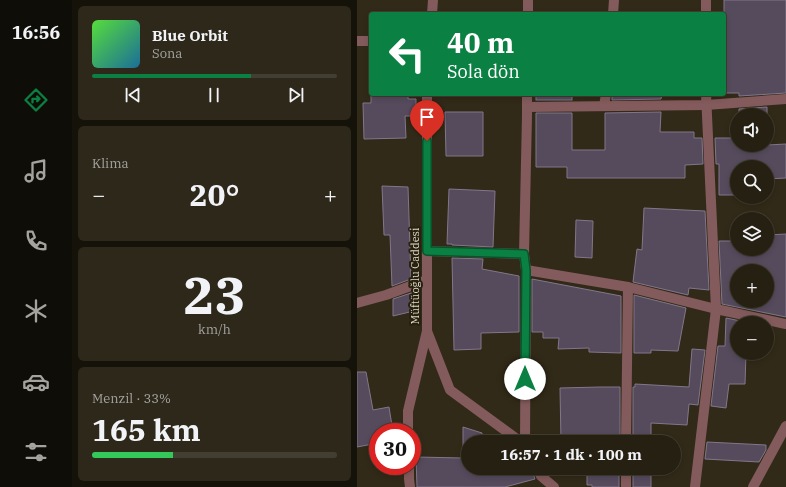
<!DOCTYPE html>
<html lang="tr">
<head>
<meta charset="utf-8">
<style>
  body { margin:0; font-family:"IBM Plex Serif",serif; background:#2e281b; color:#f1f3f6; height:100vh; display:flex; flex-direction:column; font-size:15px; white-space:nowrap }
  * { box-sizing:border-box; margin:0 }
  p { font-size:13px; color:#a4a39f }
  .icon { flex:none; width:22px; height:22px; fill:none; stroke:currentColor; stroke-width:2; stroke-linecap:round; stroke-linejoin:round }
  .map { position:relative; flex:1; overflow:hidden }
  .side { display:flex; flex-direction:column; gap:6px; padding:6px; background:#15120a; width:285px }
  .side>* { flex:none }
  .top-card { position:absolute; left:12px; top:12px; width:357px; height:84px; border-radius:4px; box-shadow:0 2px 6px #0003,0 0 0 1px #423e32; background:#0b8043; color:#fff; overflow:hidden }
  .controls { position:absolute; left:373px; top:108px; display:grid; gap:8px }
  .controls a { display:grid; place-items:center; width:44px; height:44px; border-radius:50%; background:#262012; box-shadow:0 2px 6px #0003,0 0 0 1px #423e32; font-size:20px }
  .speed { position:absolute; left:12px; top:423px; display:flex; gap:8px; font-size:20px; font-weight:700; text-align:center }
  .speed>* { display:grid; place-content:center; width:52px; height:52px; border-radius:50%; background:#262012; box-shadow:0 2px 6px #0003,0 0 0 1px #423e32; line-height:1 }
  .speed .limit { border:6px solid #d22; background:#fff; color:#111 }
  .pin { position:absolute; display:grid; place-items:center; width:34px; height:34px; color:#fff; margin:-41px -17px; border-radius:50% 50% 50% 0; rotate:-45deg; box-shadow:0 0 4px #0007 }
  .pin .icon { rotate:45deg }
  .me { position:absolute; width:44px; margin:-22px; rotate:0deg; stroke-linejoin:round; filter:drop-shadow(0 0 3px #0008) }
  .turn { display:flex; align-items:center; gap:14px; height:84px; padding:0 12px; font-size:18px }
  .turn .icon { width:52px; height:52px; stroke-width:2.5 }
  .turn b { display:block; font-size:28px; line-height:34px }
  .big { font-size:30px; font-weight:800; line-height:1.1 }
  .side .tile { flex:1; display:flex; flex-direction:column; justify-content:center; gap:6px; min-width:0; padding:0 14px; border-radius:6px; background:#2e281b }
  .side .dial { align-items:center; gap:0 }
  .dial b { font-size:52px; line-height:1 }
  .song { display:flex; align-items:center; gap:12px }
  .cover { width:48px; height:48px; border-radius:6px; background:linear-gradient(135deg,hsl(110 70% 55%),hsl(200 70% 35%)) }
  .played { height:4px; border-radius:2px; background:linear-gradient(90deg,#0b8043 65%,#423e32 65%) }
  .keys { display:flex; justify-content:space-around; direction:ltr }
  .heat { display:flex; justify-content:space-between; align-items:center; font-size:22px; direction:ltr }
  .charge { height:6px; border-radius:3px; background:linear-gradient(90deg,#34c759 33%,#423e32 0) }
  .trip { position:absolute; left:104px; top:435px; width:220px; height:40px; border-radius:20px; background:#262012; box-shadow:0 2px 6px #0003,0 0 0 1px #423e32; font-weight:800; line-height:40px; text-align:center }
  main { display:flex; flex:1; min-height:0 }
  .tabs { display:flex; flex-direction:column; width:72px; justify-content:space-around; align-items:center; background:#0f0d07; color:#a4a39f }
  .tabs .icon { width:28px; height:28px }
  .tabs .active { color:#0b8043 }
  .tabs b { font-size:18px; color:#f1f3f6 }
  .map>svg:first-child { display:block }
  .building { fill:#554b5d; stroke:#82778a; fill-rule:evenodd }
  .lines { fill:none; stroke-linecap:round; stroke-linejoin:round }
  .minor { stroke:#845b5c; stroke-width:10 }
  .route-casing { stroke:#07532c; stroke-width:10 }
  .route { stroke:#0b8043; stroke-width:7 }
  .labels { text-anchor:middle; stroke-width:4; stroke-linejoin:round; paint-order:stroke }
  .street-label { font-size:11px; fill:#dedace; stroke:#28210e }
</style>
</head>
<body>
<main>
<nav class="tabs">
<b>16:56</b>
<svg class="icon active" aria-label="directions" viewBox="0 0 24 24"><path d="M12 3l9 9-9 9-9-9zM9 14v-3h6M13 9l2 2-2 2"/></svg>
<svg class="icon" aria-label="music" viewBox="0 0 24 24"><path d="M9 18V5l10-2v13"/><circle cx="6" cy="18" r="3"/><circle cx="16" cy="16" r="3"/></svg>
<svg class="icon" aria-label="phone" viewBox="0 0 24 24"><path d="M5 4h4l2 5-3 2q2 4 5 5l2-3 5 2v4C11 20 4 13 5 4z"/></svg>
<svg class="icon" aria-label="climate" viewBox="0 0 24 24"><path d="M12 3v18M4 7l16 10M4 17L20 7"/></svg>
<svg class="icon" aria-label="car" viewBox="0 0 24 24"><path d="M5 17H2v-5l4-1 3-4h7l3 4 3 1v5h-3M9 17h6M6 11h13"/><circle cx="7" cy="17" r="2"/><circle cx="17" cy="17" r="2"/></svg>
<svg class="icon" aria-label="filters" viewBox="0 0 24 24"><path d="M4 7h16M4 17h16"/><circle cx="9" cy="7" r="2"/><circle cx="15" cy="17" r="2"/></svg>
</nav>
<section class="side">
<div class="tile">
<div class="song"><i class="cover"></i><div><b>Blue Orbit</b><p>Sona</p></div></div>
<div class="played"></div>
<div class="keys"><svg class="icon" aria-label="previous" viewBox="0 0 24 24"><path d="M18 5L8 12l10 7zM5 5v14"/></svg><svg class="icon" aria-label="pause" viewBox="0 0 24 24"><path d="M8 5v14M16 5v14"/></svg><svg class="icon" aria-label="next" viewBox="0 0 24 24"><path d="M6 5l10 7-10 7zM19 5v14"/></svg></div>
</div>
<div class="tile"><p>Klima</p>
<div class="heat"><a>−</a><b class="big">20°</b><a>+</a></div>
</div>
<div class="tile dial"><b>23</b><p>km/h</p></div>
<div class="tile"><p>Menzil · 33%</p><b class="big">165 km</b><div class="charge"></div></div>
</section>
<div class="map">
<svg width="429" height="487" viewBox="0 0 429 487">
  <rect width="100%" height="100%" fill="#322a18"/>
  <g class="building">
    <path d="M367,0h62v93l-47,3v-3h-15z"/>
    <path d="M14,94h37v5h8v17h-11l1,22 -42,1 -1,-36h8z"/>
    <rect x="179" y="94" width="36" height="6"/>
    <path d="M255,94h50l-1,5 -49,1z"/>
    <path d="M410,107v38l19,-1v34l-19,1v-12h-30v28h-18v-31h-3l-1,-26h22v7h30v-30h-28v-6z"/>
    <path d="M88,112h38v44h-37z"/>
    <path d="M304,112l-1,20h34v6h8l1,26 -18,1v13h-118v-11h-31v-54h36v37h33v-37z"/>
    <path d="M25,186l26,1 3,92 -19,7 -2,-51h-6z"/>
    <path d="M92,189l46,2 -2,56 -41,-2v-1h-5z"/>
    <path d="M287,208l61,3 4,79 -20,-2 -1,7 -55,-13 4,-33 5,1z"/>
    <path d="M219,220l17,1 -1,37 -17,-1z"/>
    <path d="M429,234v83l-64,-13 -3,-63h18v8h30v-14zM380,271h30v30h-30z"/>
    <path d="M95,258l31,1 -1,10 37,7v56l-38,1v16l-27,1z"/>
    <path d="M175,279l89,17v57l-32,-1v-4l-31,1 1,-11h-16v-6h-11z"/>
    <path d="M57,292l4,18 -25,6v-17z"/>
    <path d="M277,295l52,13 -8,43 -27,-1v3h-17z"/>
    <path d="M369,318l24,5h-13v30h9l-1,31h-16l-3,24 -15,-2 7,-60h7z"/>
    <path d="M335,349l13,1 -7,55 -9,-1 -2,21 -36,-2v19h-18v-55h2v-3l54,3z"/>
    <path d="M0,372h9l7,38 16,-3 4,25h-15v11l-21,4z"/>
    <path d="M243,387h20v55h-59l-1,-54z"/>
    <path d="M106,427l19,6v9h-14v26h63l4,11 -30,8h-88l-1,-30 47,1z"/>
    <path d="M350,442l59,3v5l-7,12 -54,-3z"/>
    <path d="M214,468h48v19h-27v-2h-5v-11l-16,1z"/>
    <rect x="276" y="468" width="18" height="19"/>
  </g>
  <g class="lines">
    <g class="minor">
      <path d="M75,14l1,-14"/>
      <path d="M171,14v-14"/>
      <path d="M256,14l1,-14"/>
      <path d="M349,14v-14"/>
      <path d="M0,41h14"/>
      <path d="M70,94v237l23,59 71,52"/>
      <path d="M247,106l2,-12"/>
      <path d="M170,107l179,-2 80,-6"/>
      <path d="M70,251l97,3"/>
      <path d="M169,270l102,17 88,22 70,15"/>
      <path d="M0,303l29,-8 41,-15"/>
      <path d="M51,432v-21l19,-80"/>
      <path d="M168,442l1,-172 -2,-16 3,-139v-21"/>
      <path d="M269,442l2,-155"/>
      <path d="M52,466v13l1,8"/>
      <path d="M180,468l4,8 13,11"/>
      <path d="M269,487v-19"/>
      <path d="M338,487l21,-178 -10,-215"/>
      <path d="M396,487l33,-61"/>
    </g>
  </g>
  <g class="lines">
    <g class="route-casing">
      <path id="route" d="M70,141v110l97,3 2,16 -1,109"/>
    </g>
    <use href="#route" class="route"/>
  </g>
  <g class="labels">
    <g class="street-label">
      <text transform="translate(58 276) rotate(-90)" y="4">Müftüoğlu Caddesi</text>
    </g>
  </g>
</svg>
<div class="controls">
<a><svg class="icon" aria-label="sound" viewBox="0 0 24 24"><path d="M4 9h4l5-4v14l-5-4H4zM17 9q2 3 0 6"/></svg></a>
<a><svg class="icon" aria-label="search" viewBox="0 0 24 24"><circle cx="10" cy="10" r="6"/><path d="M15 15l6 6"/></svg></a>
<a><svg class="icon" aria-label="layers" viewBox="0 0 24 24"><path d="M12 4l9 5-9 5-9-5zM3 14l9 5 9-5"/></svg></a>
<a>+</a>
<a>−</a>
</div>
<div class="speed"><div class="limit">30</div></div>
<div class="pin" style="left:70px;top:141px;background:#d93025"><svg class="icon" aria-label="arrive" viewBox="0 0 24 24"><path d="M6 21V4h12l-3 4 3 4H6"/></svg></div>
<svg class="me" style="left:168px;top:379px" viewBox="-20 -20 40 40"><circle r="19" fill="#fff"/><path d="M0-13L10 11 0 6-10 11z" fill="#0b8043"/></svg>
<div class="trip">16:57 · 1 dk · 100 m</div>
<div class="top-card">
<div class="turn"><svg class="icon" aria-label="left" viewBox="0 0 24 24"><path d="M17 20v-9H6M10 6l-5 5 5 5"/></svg><div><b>40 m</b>Sola dön</div></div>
</div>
</div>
</main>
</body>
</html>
